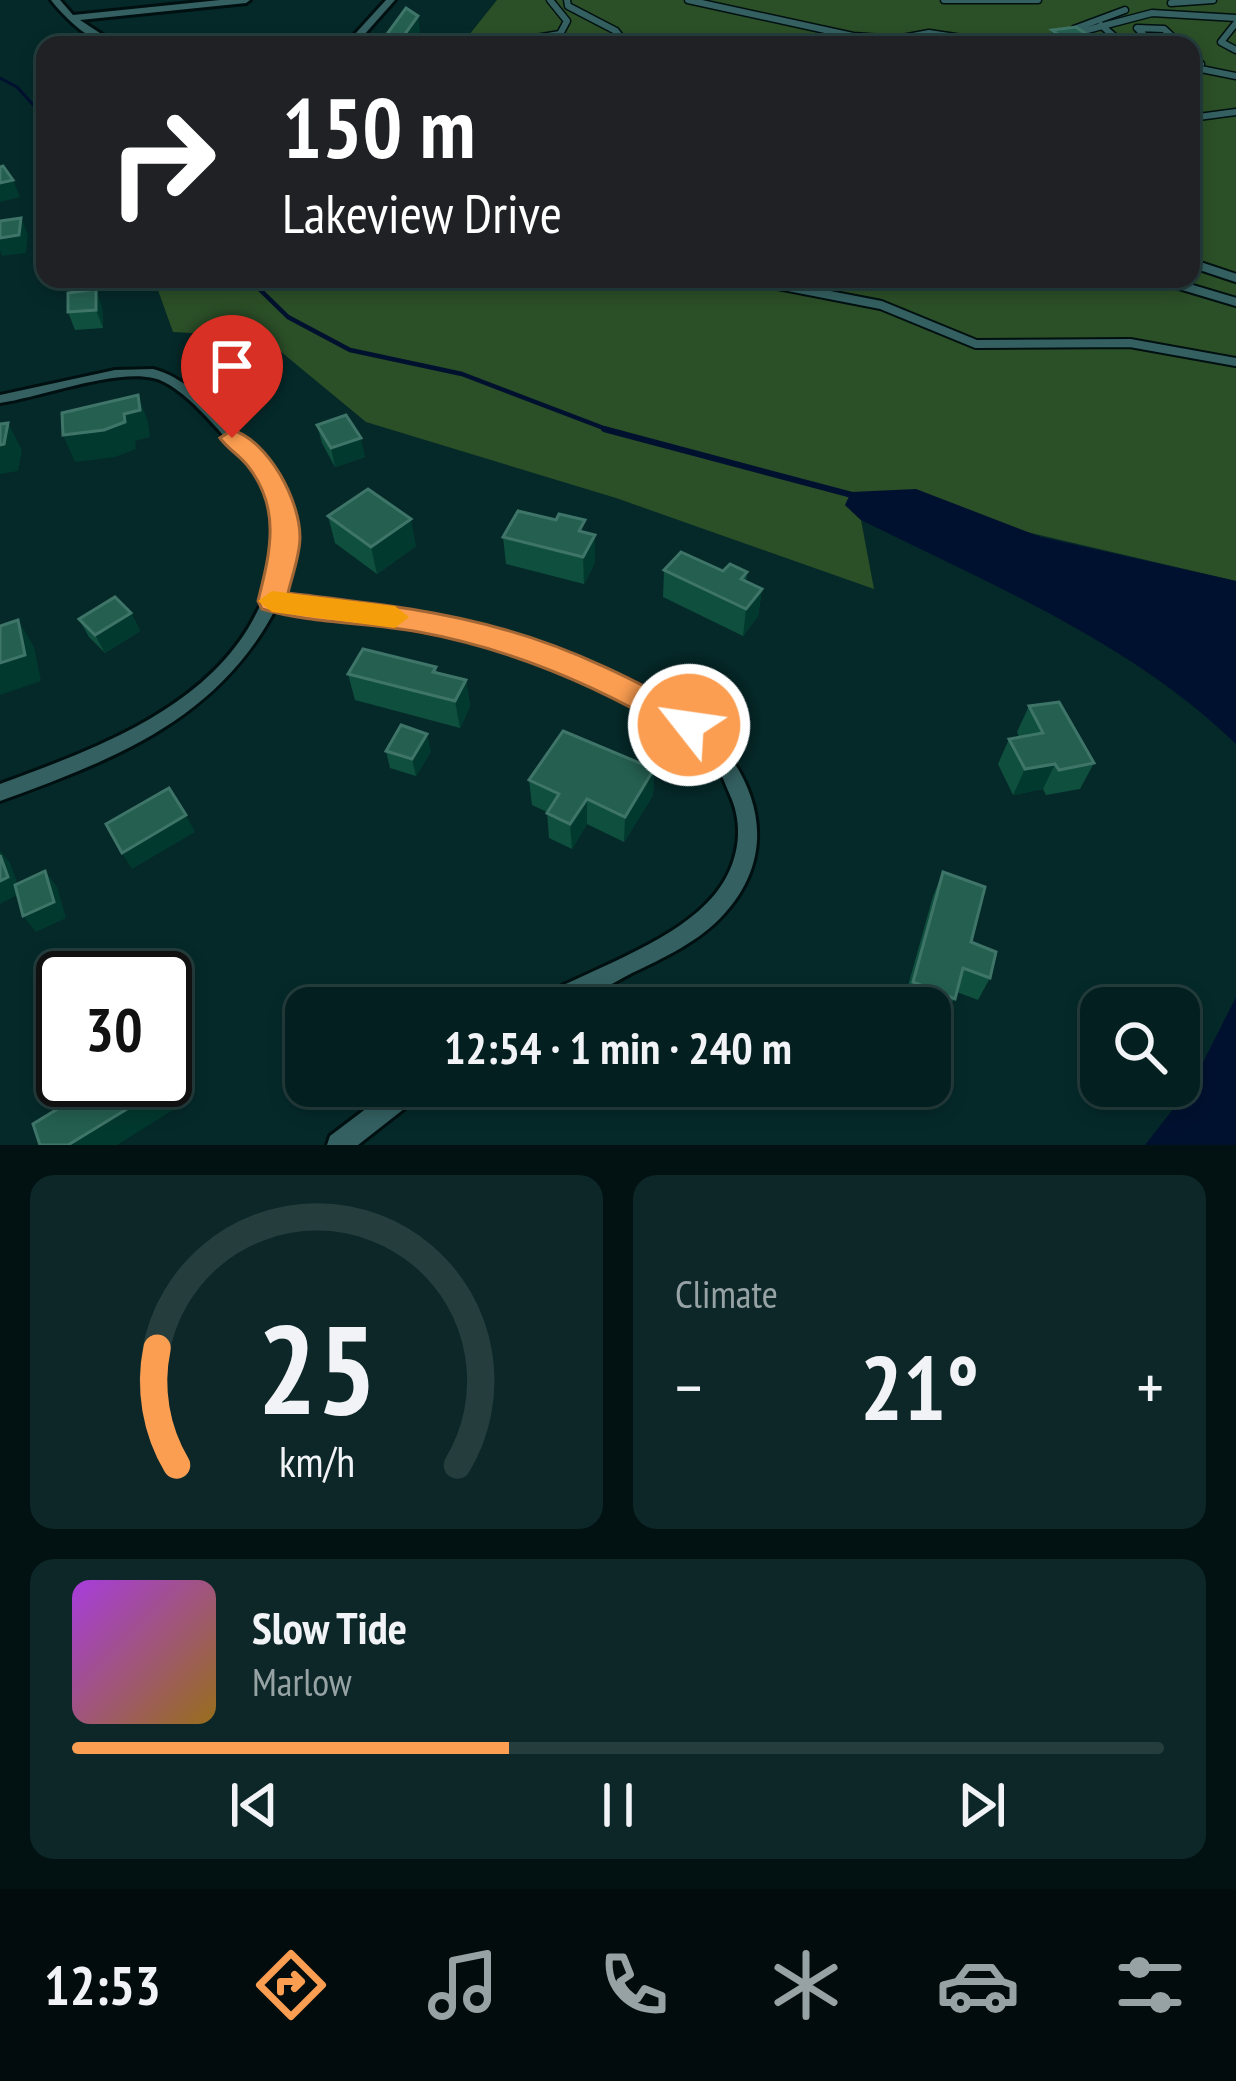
<!DOCTYPE html>
<html lang="en">
<head>
<meta charset="utf-8">
<style>
  body { margin:0; font-family:"PT Sans Narrow",sans-serif; background:#0d2728; color:#f1f3f6; height:100vh; display:flex; flex-direction:column; font-size:45px; white-space:nowrap }
  * { box-sizing:border-box; margin:0 }
  p { font-size:39px; color:#97a2a4 }
  .icon { flex:none; width:66px; height:66px; fill:none; stroke:currentColor; stroke-width:2; stroke-linecap:round; stroke-linejoin:round }
  .map { position:relative; height:1145px; overflow:hidden }
  .drawer { display:flex; flex-direction:column; gap:30px; padding:30px; background:#021111; flex:1 }
  .drawer>* { flex:none }
  .guide { position:absolute; left:36px; top:36px; width:1164px; height:252px; border-radius:24px; box-shadow:0 6px 18px #0003,0 0 0 3px #253d3d; background:#202124; color:#fff; overflow:hidden }
  .fabs { position:absolute; left:1080px; top:987px; display:grid; gap:24px }
  .fabs a { display:grid; place-items:center; width:120px; height:120px; border-radius:24px; background:#041f1f; box-shadow:0 6px 18px #0003,0 0 0 3px #253d3d; font-size:60px }
  .speed { position:absolute; left:36px; top:951px; display:flex; gap:24px; font-size:60px; font-weight:700; text-align:center }
  .speed>* { display:grid; place-content:center; width:156px; height:156px; border-radius:50%; background:#041f1f; box-shadow:0 6px 18px #0003,0 0 0 3px #253d3d; line-height:1 }
  .speed .limit { border:6px solid #111; border-radius:18px; background:#fff; color:#111 }
  .pin { position:absolute; display:grid; place-items:center; width:102px; height:102px; color:#fff; margin:-123px -51px; border-radius:50% 50% 50% 0; rotate:-45deg; box-shadow:0 0 12px #0007 }
  .pin .icon { rotate:45deg }
  .me { position:absolute; width:132px; margin:-66px; rotate:300deg; stroke-linejoin:round; filter:drop-shadow(0 0 9px #0008) }
  .turn { display:flex; align-items:center; gap:42px; height:252px; padding:0 48px; font-size:54px }
  .turn .icon { width:156px; height:156px; stroke-width:2.5 }
  .turn b { display:block; font-size:84px; line-height:102px }
  .big { font-size:90px; font-weight:700; line-height:1.1 }
  .drawer .card { flex:1; display:flex; flex-direction:column; justify-content:center; gap:18px; min-width:0; padding:0 42px; border-radius:24px; background:#0d2728 }
  .drawer .dial { align-items:center; gap:0 }
  .dial svg { height:312px; overflow:visible; fill:none; stroke:#253d3d; stroke-width:7; stroke-linecap:round; text-anchor:middle }
  .dial text { fill:#f1f3f6; stroke:none }
  .song { display:flex; align-items:center; gap:36px }
  .cover { width:144px; height:144px; border-radius:18px; background:linear-gradient(135deg,hsl(280 70% 55%),hsl(40 70% 35%)) }
  .played { height:12px; border-radius:6px; background:linear-gradient(90deg,#fb9e51 40%,#253d3d 40%) }
  .keys { display:flex; justify-content:space-around; direction:ltr }
  .heat { display:flex; justify-content:space-between; align-items:center; font-size:66px; direction:ltr }
  .drawer .tiles { flex:1; display:grid; gap:30px; grid-template-columns:1fr 1fr }
  .card:last-child { grid-column:span 2 }
  .trip { position:absolute; left:285px; top:987px; width:666px; height:120px; border-radius:24px; background:#041f1f; box-shadow:0 6px 18px #0003,0 0 0 3px #253d3d; font-weight:700; line-height:120px; text-align:center }
  .dock { display:flex; height:192px; justify-content:space-around; align-items:center; background:#020c0c; color:#97a2a4 }
  .dock .icon { width:84px; height:84px }
  .dock .selected { color:#fb9e51 }
  .dock b { font-size:54px; color:#f1f3f6 }
  .map>svg:first-child { display:block }
  .green { fill:#2b4f27 }
  .water { fill:#00112f }
  .lines { fill:none; stroke-linecap:round; stroke-linejoin:round }
  .stream-far2 { stroke:#00112f; stroke-width:3 }
  .stream-far1 { stroke:#00112f; stroke-width:4.5 }
  .stream { stroke:#00112f; stroke-width:6 }
  .service-far1-casing { stroke:#001011; stroke-width:9 }
  .service-casing { stroke:#001011; stroke-width:12 }
  .minor-casing { stroke:#001011; stroke-width:6 }
  .service-far1 { stroke:#346061; stroke-width:6 }
  .service { stroke:#346061; stroke-width:8 }
  .minor { fill:#346061; fill-rule:evenodd }
  .wall { fill:#0f4f3e }
  .shaded-wall { fill:#02392e }
  .building { fill:#245f50; stroke:#3f7568; stroke-width:3 }
  .route { fill:#fb9e51; stroke:#a36735; stroke-width:3 }
  .slow { fill:#f59e0b }
</style>
</head>
<body>
<div class="map">
<svg width="1236" height="1145" viewBox="0 0 1236 1145">
  <rect width="100%" height="100%" fill="#052929"/>
  <path class="green" d="M497,0h739v581l-222,-52 -169,-24 16,15 13,69 -258,-91 -250,-76 -103,-85 -90,-5 -19,-53h1037v-234h-730z"/>
  <g class="water">
    <path d="M916,489l125,48 195,44v163c-104,-101 -246,-160 -375,-224l-16,-15 6,-13z"/>
    <path d="M1236,997v148h-91l46,-59z"/>
  </g>
  <g class="lines">
    <path class="stream-far2" d="M0,78l17,9 28,31"/>
    <path class="stream-far1" d="M249,279l39,38 62,33 112,24 152,58"/>
    <path class="stream" d="M604,429l248,66"/>
    <g class="service-far1-casing">
      <g id="service-far1">
        <path d="M567,0l1,6 48,25 11,14"/>
        <path d="M688,0l165,36 44,3 32,-6 79,12"/>
        <path d="M944,0h94"/>
        <path d="M1171,3l42,-3"/>
        <path d="M1236,23l-15,19 15,8"/>
        <path d="M1101,25l23,20"/>
        <path d="M1074,29l51,-19"/>
        <path d="M1072,34l80,-21 84,5"/>
        <path d="M493,45l67,-11 7,-13 -17,-21"/>
        <path d="M1022,45l19,-5"/>
        <path d="M1038,45l18,-6"/>
        <path d="M1154,45l-17,-17 27,1 17,16"/>
        <path d="M1191,54l10,10 -4,3"/>
        <path d="M1191,67l45,9"/>
        <path d="M1191,118l45,-6"/>
      </g>
    </g>
    <g class="service-casing">
      <g id="service">
        <path d="M1191,263l45,15"/>
        <path d="M747,279l134,26 95,39 154,-1 106,19"/>
        <path d="M1159,279l77,23"/>
      </g>
    </g>
    <g class="minor-casing">
      <g id="minor">
        <path d="M51,0h9l13,15 147,-15h30l-4,3 -166,17 38,25c-26,0 -52,-26 -67,-45z"/>
        <path d="M386,0h9l-40,45h-10z"/>
        <path d="M153,369c31,8 52,32 74,54 59,61 81,87 53,173 103,15 207,31 305,67 33,12 69,26 99,47 67,50 104,134 40,204 -24,27 -60,44 -92,59 -21,11 -44,25 -66,33 -10,4 -25,2 -36,2l3,-8c53,-28 133,-55 174,-97 29,-29 40,-71 23,-108 -5,-11 -9,-24 -16,-33 -5,-7 -14,-13 -20,-19 -100,-94 -286,-115 -418,-135 -58,112 -163,152 -276,193v-17c95,-35 213,-77 259,-176 5,-10 8,-23 12,-34 14,-43 2,-87 -29,-118 -21,-22 -59,-72 -89,-78 -39,-9 -112,19 -153,25v-8l115,-25z"/>
        <path d="M396,1086h31l-4,8 -65,51h-31l3,-9z"/>
      </g>
    </g>
    <use href="#service-far1" class="service-far1"/>
    <use href="#service" class="service"/>
    <use href="#minor" class="minor"/>
  </g>
  <g class="wall">
    <path d="M1052,30l50,15h-54z"/>
    <path d="M102,307l1,21 -28,2 -7,-18z"/>
    <path d="M317,425l48,32 -30,10 -13,-24z"/>
    <path d="M328,516l88,30 -39,28 -42,-31z"/>
    <path d="M585,532l10,30 -11,22 -78,-20 -3,-27z"/>
    <path d="M664,570l83,2 -1,9 16,8 -4,27 -15,20 -80,-39z"/>
    <path d="M131,613l9,18 -35,22 -16,-16 -10,-18z"/>
    <path d="M436,667l1,6 29,7 4,26 -10,22 -105,-28 -7,-26z"/>
    <path d="M1029,706l65,57 -14,26 -34,6 -3,-6 -30,6 -15,-31 11,-25 10,-2 -2,-5z"/>
    <path d="M386,751h45l-15,25 -26,-8z"/>
    <path d="M654,769l-1,26 -29,47 -37,-18 -15,25 -23,-11 -2,-26 -15,-7 -3,-25z"/>
    <path d="M943,872l28,70 19,36 -12,22 -21,-8 -13,28 -14,-5v-7h-16l-11,-4 30,-108z"/>
  </g>
  <g class="shaded-wall">
    <path d="M418,16l2,15 -10,14h-13z"/>
    <path d="M13,180l7,17 -20,5v-19z"/>
    <path d="M21,218l7,17 -2,18 -24,3 -2,-6v-12z"/>
    <path d="M96,289l6,18 1,21 -7,-18z"/>
    <path d="M138,395l10,27 2,15 -15,4 1,8 -21,8 -40,5 -12,-27 61,-21z"/>
    <path d="M8,423l14,27 -4,21 -18,3v-29z"/>
    <path d="M361,438l4,19 -30,10 -4,-19z"/>
    <path d="M411,519l5,27 -39,28 -6,-27z"/>
    <path d="M595,535v27l-11,22 -1,-27z"/>
    <path d="M762,589l-4,27 -15,20 3,-27z"/>
    <path d="M131,613l9,18 -35,22 -10,-18z"/>
    <path d="M18,620l16,27 7,34 -41,14v-32z"/>
    <path d="M466,680l4,26 -10,22 -5,-27z"/>
    <path d="M427,734l4,17 -15,25 -4,-17z"/>
    <path d="M1055,764l-12,25 -30,6 12,-26z"/>
    <path d="M654,769l-1,26 -29,47 1,-25z"/>
    <path d="M587,799v25l-15,25 -2,-25z"/>
    <path d="M186,815l9,17 -63,37 -10,-16z"/>
    <path d="M0,851l10,12 11,30 -21,11z"/>
    <path d="M45,871l12,16 9,31 -30,14 -13,-16z"/>
    <path d="M165,1064l19,39 -67,42h-49l97,-68z"/>
  </g>
  <g class="building">
    <path d="M406,8l12,8 -21,29h-18z"/>
    <path d="M1076,27l26,18h-29l-21,-15z"/>
    <path d="M3,166l10,14 -13,3v-16z"/>
    <path d="M21,218l-2,17 -19,3v-17z"/>
    <path d="M96,289v21l-28,2v-19z"/>
    <path d="M138,395l2,15 -16,4 1,8 -21,8 -41,5 -1,-22z"/>
    <path d="M346,415l15,23 -30,10 -14,-23z"/>
    <path d="M8,423l-4,21 -4,1v-21z"/>
    <path d="M368,489l43,30 -40,28 -43,-31z"/>
    <path d="M518,511l38,9 3,-6 26,6 -6,11 16,4 -12,22 -80,-20z"/>
    <path d="M681,552l42,19 7,-7 17,8 -6,7 21,10 -16,20 -82,-39z"/>
    <path d="M115,597l16,16 -36,22 -16,-16z"/>
    <path d="M18,620l7,35 -25,8v-37z"/>
    <path d="M363,649l73,18 -3,5 33,8 -11,21 -107,-27z"/>
    <path d="M1059,702l35,61 -35,7 -4,-6 -30,5 -16,-30 34,-6 -14,-27z"/>
    <path d="M401,725l26,9 -15,25 -26,-8z"/>
    <path d="M563,731l91,38 -29,48 -38,-18 -17,25 -23,-11 12,-19 -30,-14z"/>
    <path d="M169,788l17,27 -64,38 -16,-29z"/>
    <path d="M0,855l8,22 -8,4z"/>
    <path d="M45,871l9,31 -31,14 -8,-31z"/>
    <path d="M943,872l42,15 -14,55 25,10 -6,26 -27,-10 -8,31 -42,-17z"/>
    <path d="M165,1077l3,7 -100,61h-28l-7,-21 31,-19 -3,-11 23,-14h81z"/>
  </g>
  <path class="route" d="M232,430c37,11 68,71 68,107 0,18 -8,39 -12,56 73,9 147,16 218,37 68,19 133,52 194,86l4,9 -4,9 -11,4 -11,-4c-80,-48 -166,-85 -259,-102 -51,-10 -107,-8 -157,-23l-4,-8c12,-48 24,-93 -11,-136 -8,-10 -19,-16 -27,-27z"/>
  <path class="slow" d="M272,591l123,15 14,11 -14,11 -123,-16 -14,-11z"/>
</svg>
<div class="fabs">
<a><svg class="icon" aria-label="search" viewBox="0 0 24 24"><circle cx="10" cy="10" r="6"/><path d="M15 15l6 6"/></svg></a>
</div>
<div class="speed"><div class="limit">30</div></div>
<div class="pin" style="left:232px;top:438px;background:#d93025"><svg class="icon" aria-label="arrive" viewBox="0 0 24 24"><path d="M6 21V4h12l-3 4 3 4H6"/></svg></div>
<svg class="me" style="left:689px;top:725px" viewBox="-20 -20 40 40"><circle r="17" fill="#fb9e51" stroke="#fff" stroke-width="3"/><path d="M0-11L8 9 0 5-8 9z" fill="#fff"/></svg>
<div class="trip">12:54 · 1 min · 240 m</div>
<div class="guide">
<div class="turn"><svg class="icon" aria-label="right" viewBox="0 0 24 24"><path d="M7 20v-9h11M14 6l5 5-5 5"/></svg><div><b>150 m</b>Lakeview Drive</div></div>
</div>
</div>
<section class="drawer">
<div class="tiles">
<div class="card dial"><svg viewBox="0 0 100 80">
<path d="M14 69A42 42 0 1 1 86 69"/>
<path d="M14 69A42 42 0 0 1 9 39" stroke="#fb9e51"/>
<text x="50" y="56" font-size="32" font-weight="700">25</text>
<text x="50" y="72" font-size="11">km/h</text>
</svg></div>
<div class="card"><p>Climate</p>
<div class="heat"><a>−</a><b class="big">21°</b><a>+</a></div>
</div>
<div class="card">
<div class="song"><i class="cover"></i><div><b>Slow Tide</b><p>Marlow</p></div></div>
<div class="played"></div>
<div class="keys"><svg class="icon" aria-label="previous" viewBox="0 0 24 24"><path d="M18 5L8 12l10 7zM5 5v14"/></svg><svg class="icon" aria-label="pause" viewBox="0 0 24 24"><path d="M8 5v14M16 5v14"/></svg><svg class="icon" aria-label="next" viewBox="0 0 24 24"><path d="M6 5l10 7-10 7zM19 5v14"/></svg></div>
</div>
</div>
</section>
<nav class="dock">
<b>12:53</b>
<svg class="icon selected" aria-label="directions" viewBox="0 0 24 24"><path d="M12 3l9 9-9 9-9-9zM9 14v-3h6M13 9l2 2-2 2"/></svg>
<svg class="icon" aria-label="music" viewBox="0 0 24 24"><path d="M9 18V5l10-2v13"/><circle cx="6" cy="18" r="3"/><circle cx="16" cy="16" r="3"/></svg>
<svg class="icon" aria-label="phone" viewBox="0 0 24 24"><path d="M5 4h4l2 5-3 2q2 4 5 5l2-3 5 2v4C11 20 4 13 5 4z"/></svg>
<svg class="icon" aria-label="climate" viewBox="0 0 24 24"><path d="M12 3v18M4 7l16 10M4 17L20 7"/></svg>
<svg class="icon" aria-label="car" viewBox="0 0 24 24"><path d="M5 17H2v-5l4-1 3-4h7l3 4 3 1v5h-3M9 17h6M6 11h13"/><circle cx="7" cy="17" r="2"/><circle cx="17" cy="17" r="2"/></svg>
<svg class="icon" aria-label="filters" viewBox="0 0 24 24"><path d="M4 7h16M4 17h16"/><circle cx="9" cy="7" r="2"/><circle cx="15" cy="17" r="2"/></svg>
</nav>
</body>
</html>
